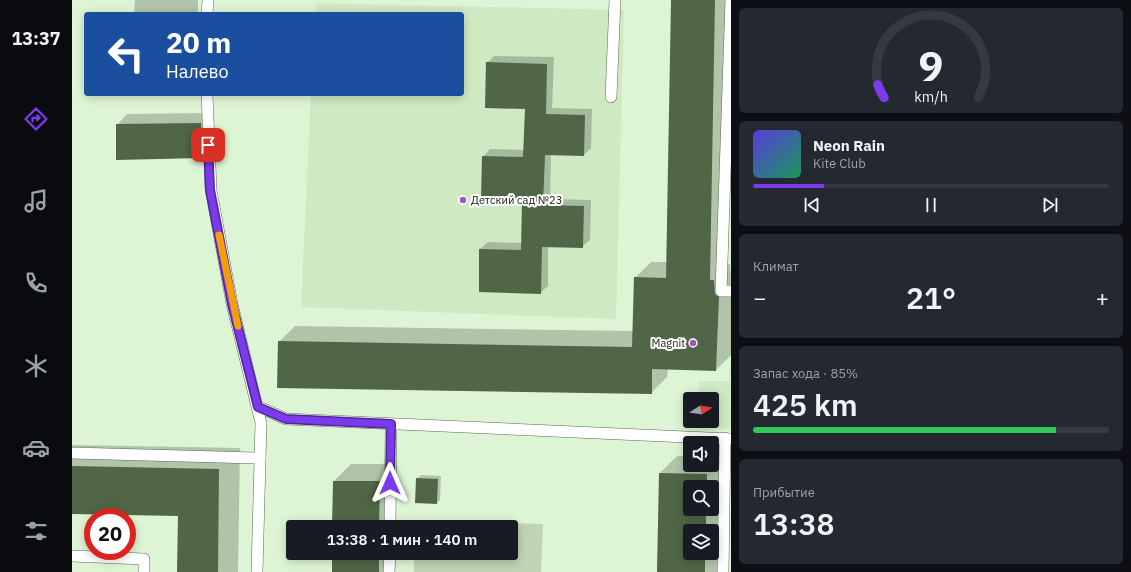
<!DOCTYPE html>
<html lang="ru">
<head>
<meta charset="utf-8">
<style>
  body { margin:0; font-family:"IBM Plex Sans",sans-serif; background:#242831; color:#f1f3f6; height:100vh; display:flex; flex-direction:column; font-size:15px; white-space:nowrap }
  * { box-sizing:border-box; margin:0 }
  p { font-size:13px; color:#9ea1a6 }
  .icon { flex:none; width:22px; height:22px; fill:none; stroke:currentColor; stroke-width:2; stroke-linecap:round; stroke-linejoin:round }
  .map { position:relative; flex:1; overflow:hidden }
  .sheet { display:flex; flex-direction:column; gap:8px; padding:8px; background:#0d0f14; width:400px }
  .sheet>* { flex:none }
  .hud { position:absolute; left:12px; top:12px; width:380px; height:84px; border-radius:4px; box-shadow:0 2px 10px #0003; background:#1a4fa0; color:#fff; overflow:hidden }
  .needle { width:26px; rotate:78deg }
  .buttons { position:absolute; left:611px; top:392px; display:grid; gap:8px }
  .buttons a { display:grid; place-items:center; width:36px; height:36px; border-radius:4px; background:#171b24; box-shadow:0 2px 10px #0003; font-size:20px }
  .speed { position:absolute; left:12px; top:508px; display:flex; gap:8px; font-size:20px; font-weight:700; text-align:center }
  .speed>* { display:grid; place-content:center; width:52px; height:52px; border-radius:50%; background:#171b24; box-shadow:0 2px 10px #0003; line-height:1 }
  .speed .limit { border:6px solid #d22; background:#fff; color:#111 }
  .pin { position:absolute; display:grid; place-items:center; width:34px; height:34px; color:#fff; margin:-17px; border-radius:8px; box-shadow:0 2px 6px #0006 }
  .me { position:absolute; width:44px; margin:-22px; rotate:0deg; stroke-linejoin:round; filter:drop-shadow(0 0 3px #0008) }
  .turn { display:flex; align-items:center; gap:14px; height:84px; padding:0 16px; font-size:18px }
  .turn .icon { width:52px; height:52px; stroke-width:2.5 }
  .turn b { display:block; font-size:28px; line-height:34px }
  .big { font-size:30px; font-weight:600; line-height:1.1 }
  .sheet .widget { flex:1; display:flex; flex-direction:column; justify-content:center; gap:6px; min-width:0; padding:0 14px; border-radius:6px; background:#242831 }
  .sheet .dial { align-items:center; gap:0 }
  .dial svg { height:104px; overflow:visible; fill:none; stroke:#363941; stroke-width:7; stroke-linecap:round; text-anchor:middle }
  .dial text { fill:#f1f3f6; stroke:none }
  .song { display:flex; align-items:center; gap:12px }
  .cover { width:48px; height:48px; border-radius:6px; background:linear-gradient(135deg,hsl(250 70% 55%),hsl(150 70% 35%)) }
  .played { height:4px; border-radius:2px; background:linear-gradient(90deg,#7c3aed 20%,#363941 20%) }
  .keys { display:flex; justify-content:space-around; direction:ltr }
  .heat { display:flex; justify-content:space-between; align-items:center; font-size:22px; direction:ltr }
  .charge { height:6px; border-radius:3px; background:linear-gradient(90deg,#34c759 85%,#363941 0) }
  .trip { position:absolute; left:214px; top:520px; width:232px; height:40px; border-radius:4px; background:#171b24; box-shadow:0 2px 10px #0003; font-weight:600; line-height:40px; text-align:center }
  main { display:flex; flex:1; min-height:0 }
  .tabs { display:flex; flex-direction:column; width:72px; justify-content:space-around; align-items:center; background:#090b0e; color:#9ea1a6 }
  .tabs .icon { width:28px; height:28px }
  .tabs .current { color:#7c3aed }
  .tabs b { font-size:18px; color:#f1f3f6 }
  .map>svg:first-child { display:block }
  .built { fill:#cfe9c3 }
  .green { fill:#bed4b4 }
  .shadow { fill:#0003; fill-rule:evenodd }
  .building { fill:#506647 }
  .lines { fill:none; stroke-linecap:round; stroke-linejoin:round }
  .lane-casing { stroke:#586b50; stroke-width:12 }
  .lane { stroke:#fff; stroke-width:11 }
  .route-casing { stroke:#51269a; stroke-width:10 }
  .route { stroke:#7c3aed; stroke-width:7 }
  .slow { stroke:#f59e0b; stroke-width:7 }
  .poi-dot { fill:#a452c1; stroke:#fff; stroke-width:1.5 }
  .labels { text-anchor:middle; stroke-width:4; stroke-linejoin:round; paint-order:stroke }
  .poi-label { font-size:11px; fill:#10180d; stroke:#fff; text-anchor:start }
</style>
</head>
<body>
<main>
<nav class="tabs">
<b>13:37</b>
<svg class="icon current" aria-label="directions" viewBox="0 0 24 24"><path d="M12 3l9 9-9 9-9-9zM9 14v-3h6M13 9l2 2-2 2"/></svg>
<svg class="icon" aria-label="music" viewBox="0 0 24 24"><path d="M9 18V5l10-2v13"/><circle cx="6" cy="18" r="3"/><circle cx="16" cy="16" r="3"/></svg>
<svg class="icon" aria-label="phone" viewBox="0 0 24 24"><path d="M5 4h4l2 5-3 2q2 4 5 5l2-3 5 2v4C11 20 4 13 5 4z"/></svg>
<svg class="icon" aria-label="climate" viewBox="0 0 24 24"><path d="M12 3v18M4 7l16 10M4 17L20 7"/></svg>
<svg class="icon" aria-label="car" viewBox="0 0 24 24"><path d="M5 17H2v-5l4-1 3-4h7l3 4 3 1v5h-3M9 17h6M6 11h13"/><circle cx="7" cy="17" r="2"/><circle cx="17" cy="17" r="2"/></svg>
<svg class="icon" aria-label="filters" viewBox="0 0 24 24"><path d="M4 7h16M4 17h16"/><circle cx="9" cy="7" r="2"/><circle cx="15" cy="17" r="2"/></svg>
</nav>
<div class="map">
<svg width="659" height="572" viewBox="0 0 659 572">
  <rect width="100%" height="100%" fill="#def5d5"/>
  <g class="built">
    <path d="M244,3l308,7 -8,309 -315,-12 10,-213h151v-80h-147z"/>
    <path d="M658,350l1,79 -32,-1v-7h13v-22h-13v-18h30z"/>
  </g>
  <path class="green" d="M343,520l128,4 -2,48h-127v-19h97v-26h-96z"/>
  <g class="shadow">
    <path d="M63,0h63v14h-64z"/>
    <path d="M600,0h58l-4,264h4l1,14v77l-15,15 -48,-1 -1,8 -16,16 -372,-51 16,-16 338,5 2,-53 16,-16h17z"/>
    <path d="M422,56l60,1 -2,51 40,1 -1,39 -7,7 -33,-1 -1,45 41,1 -1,40 -8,7 -34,-1v40l-8,7 -60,-44 8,-7 34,1 1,-44 -40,-42 7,-8 35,1 1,-42 -39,-45z"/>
    <path d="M139,113l1,33 -11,11 -84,-32 10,-11z"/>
    <path d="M0,445l168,3 -2,124h-60l1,-57 -107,-2z"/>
    <path d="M605,456h13v9h22v-8h12l-3,115h-63l2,-99zM618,487h22v22h-22zM618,531h22v22h-22z"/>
    <path d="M279,464h45v63h-63l1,-46z"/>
    <path d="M349,475l20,1 -1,24 -3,3 -20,-24z"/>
    <path d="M261,553h63l-1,19h-62z"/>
  </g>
  <g class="building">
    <path d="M599,0h44l-5,280h4l1,14 4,3 -3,74 -64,-2v25l-375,-6 1,-47 354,6 2,-70 32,1z"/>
    <path d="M414,62l61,2 -1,50 39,1 -1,41 -39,-1 -2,50 41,1 -1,42 -41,-1 -1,47 -62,-2v-43l42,1 1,-50 -41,-1 1,-43 41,1 2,-48 -40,-1z"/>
    <path d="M129,123l1,35 -86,2v-36z"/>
    <path d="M0,466l147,3 -1,103h-41l1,-56 -106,-2z"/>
    <path d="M587,473l48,1v13h-17v22h16v22h-16v22h15v19h-48z"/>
    <path d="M344,478l22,1 -1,25 -22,-1z"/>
    <path d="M261,481h47l-1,46h-47z"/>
    <rect x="260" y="553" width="47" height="19"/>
  </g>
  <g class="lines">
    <g class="lane-casing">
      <g id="lane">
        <path d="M659,0l-10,291h10"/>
        <path d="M135,14l1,-14"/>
        <path d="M135,94l4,96 21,114 29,119 -4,149"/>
        <path d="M539,97l4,-97"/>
        <path d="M187,407l27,12 445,20"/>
        <path d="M0,453l188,5"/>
        <path d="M318,527l1,-103"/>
        <path d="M0,556l72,3v13"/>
        <path d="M317,572l1,-19"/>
        <path d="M651,572l2,-134"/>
      </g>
    </g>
    <use href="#lane" class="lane"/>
  </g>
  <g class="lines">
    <g class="route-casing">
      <path id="route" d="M136,145l2,45 22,114 26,103 28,12 105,5 -1,59"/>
    </g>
    <use href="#route" class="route"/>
    <path class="slow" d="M147,235l19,91"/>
  </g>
  <g class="poi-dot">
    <circle cx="391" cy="200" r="4"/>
    <circle cx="621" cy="343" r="4"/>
  </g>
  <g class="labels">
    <g class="poi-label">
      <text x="399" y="204">Детский сад №23</text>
      <text x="613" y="347" text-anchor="end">Magnit</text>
    </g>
  </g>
</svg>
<div class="buttons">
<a><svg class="needle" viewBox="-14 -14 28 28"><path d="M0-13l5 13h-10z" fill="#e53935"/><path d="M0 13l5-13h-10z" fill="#9ea1a6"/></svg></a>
<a><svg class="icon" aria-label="sound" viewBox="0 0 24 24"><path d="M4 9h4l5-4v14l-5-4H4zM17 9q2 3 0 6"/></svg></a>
<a><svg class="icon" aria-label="search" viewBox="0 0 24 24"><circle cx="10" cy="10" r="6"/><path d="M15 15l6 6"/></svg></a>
<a><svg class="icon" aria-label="layers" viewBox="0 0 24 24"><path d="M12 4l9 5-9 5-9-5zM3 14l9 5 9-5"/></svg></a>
</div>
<div class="speed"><div class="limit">20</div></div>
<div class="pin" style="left:136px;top:145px;background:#d93025"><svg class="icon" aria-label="arrive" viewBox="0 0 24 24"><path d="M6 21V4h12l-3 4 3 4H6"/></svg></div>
<svg class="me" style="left:318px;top:483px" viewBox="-20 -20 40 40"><path d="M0-17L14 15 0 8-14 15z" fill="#7c3aed" stroke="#fff" stroke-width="4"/></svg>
<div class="trip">13:38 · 1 мин · 140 m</div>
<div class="hud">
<div class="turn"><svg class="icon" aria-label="left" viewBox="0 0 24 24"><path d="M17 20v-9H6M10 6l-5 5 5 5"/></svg><div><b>20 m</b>Налево</div></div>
</div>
</div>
<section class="sheet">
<div class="widget dial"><svg viewBox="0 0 100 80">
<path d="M14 69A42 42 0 1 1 86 69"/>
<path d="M14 69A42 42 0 0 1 9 59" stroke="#7c3aed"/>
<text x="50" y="56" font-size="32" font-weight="700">9</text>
<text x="50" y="72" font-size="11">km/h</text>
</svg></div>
<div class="widget">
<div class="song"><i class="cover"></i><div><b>Neon Rain</b><p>Kite Club</p></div></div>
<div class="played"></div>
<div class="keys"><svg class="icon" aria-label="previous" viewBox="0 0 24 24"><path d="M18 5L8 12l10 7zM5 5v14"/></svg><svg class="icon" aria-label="pause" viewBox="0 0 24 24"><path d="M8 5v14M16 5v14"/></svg><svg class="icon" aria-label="next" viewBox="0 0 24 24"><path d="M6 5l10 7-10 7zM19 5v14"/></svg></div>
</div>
<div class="widget"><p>Климат</p>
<div class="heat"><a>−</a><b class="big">21°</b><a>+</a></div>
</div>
<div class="widget"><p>Запас хода · 85%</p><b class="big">425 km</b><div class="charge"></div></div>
<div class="widget"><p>Прибытие</p><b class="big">13:38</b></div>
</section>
</main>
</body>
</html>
